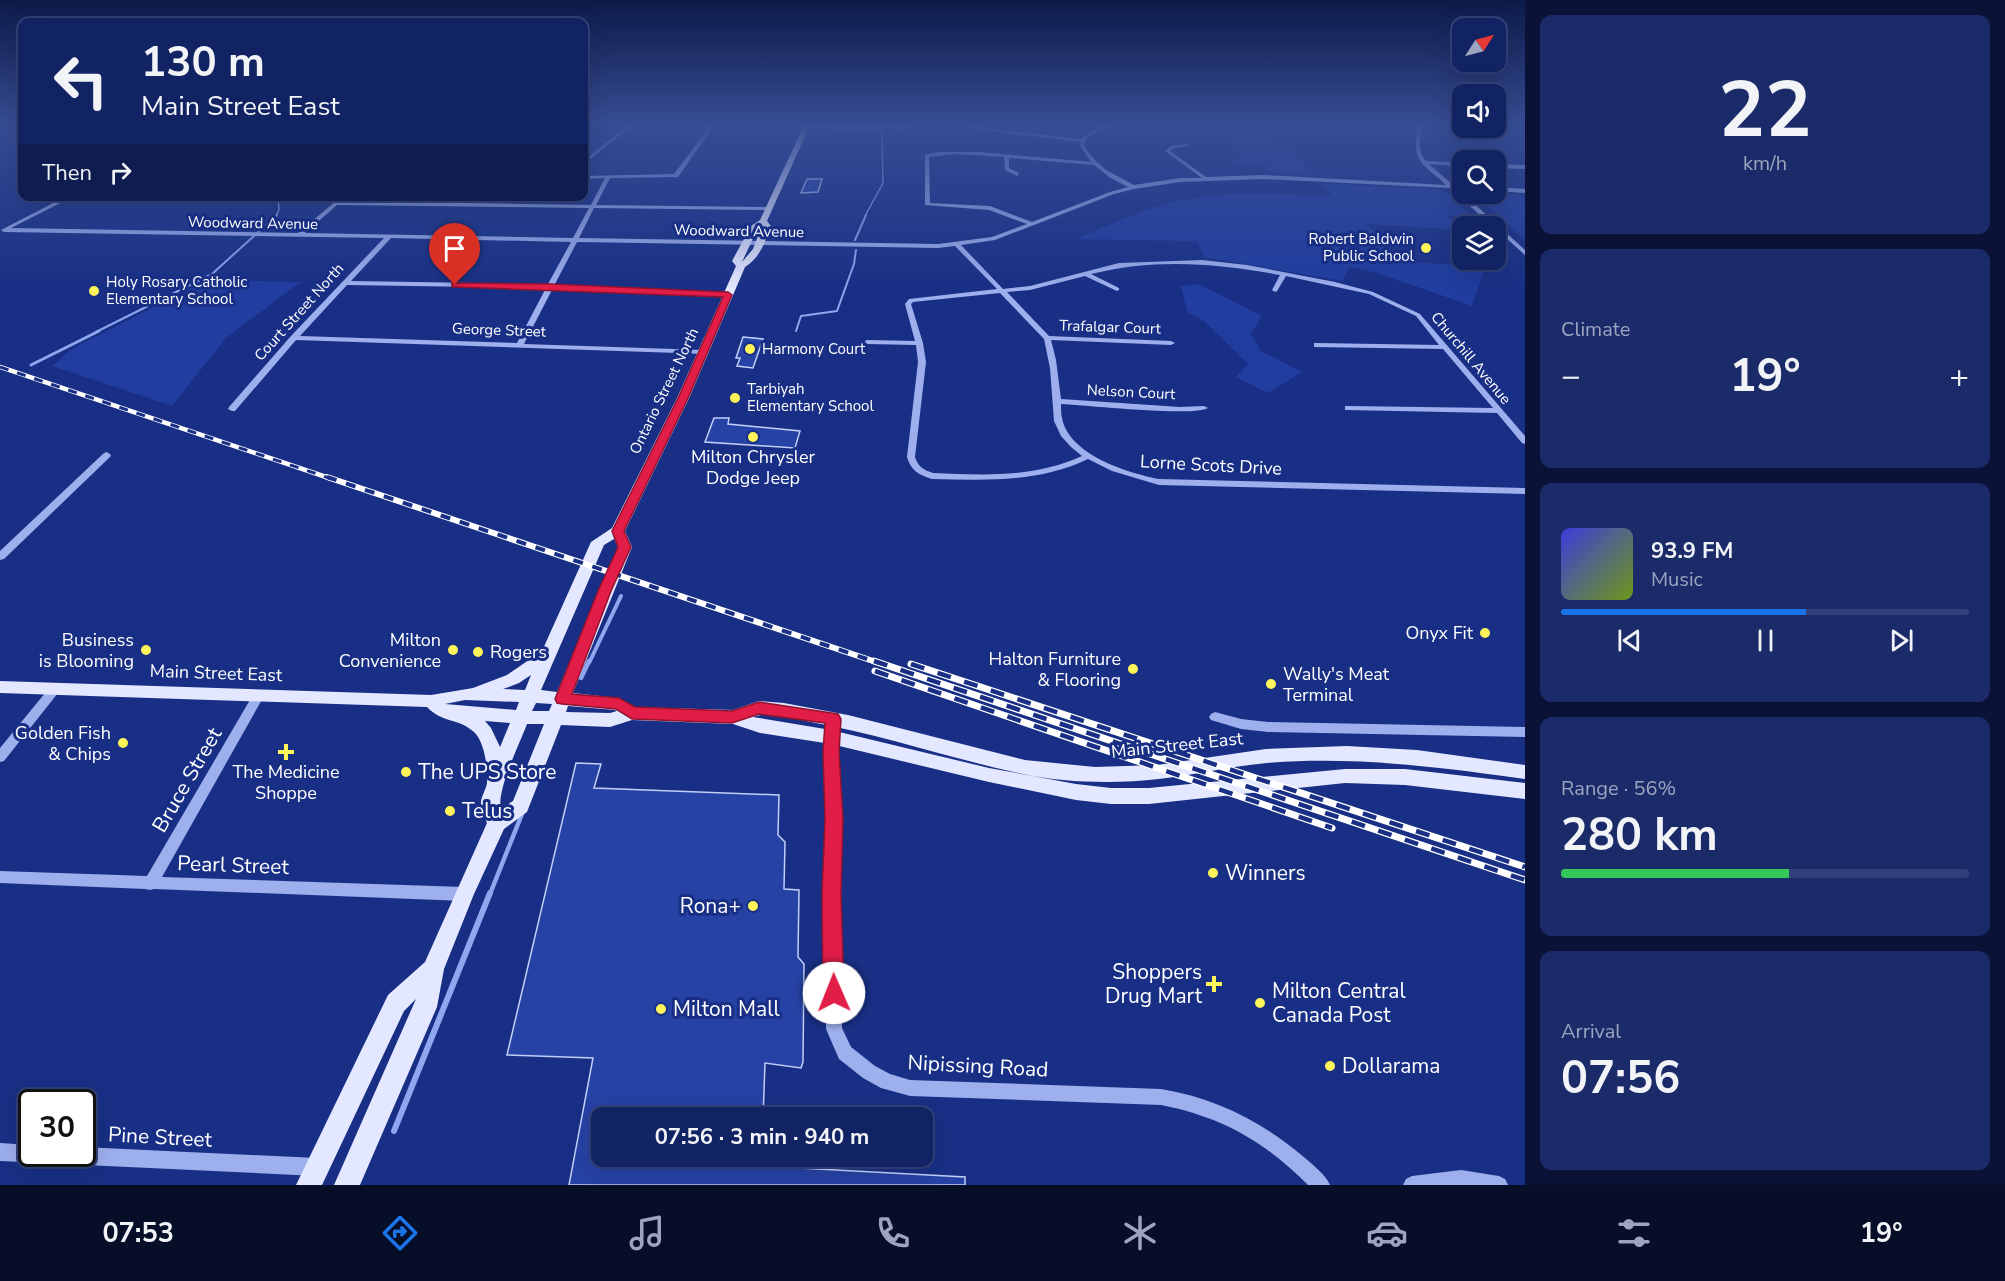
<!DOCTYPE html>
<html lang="en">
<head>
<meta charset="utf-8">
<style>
  body { margin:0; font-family:"Nunito Sans",sans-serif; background:#1b2b6a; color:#f1f3f6; height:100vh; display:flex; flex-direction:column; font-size:22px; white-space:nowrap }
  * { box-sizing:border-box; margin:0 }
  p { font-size:20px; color:#9ca4bf }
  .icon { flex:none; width:33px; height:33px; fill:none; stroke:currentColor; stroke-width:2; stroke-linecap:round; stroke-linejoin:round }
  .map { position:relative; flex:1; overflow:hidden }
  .side { display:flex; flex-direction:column; gap:15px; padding:15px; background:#0a1337; width:480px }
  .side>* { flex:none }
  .banner { position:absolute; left:18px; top:18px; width:570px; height:183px; border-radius:12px; box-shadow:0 6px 24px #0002,0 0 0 2px #314078; background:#122364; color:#f1f3f6; overflow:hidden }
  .needle { width:39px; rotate:54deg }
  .tools { position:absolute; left:1452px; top:18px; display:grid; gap:12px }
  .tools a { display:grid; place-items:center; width:54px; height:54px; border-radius:12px; background:#122364; box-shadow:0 6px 24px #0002,0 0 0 2px #314078; font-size:30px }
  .speed { position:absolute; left:18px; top:1089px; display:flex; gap:12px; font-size:30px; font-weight:700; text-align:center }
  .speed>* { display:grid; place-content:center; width:78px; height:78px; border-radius:50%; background:#122364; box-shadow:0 6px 24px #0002,0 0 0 2px #314078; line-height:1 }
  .speed .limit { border:3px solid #111; border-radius:9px; background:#fff; color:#111 }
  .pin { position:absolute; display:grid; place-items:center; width:51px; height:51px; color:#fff; margin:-62px -26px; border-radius:50% 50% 50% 0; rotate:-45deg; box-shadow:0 0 6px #0007 }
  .pin .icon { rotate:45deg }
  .me { position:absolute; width:66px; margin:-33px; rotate:359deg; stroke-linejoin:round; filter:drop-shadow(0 0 4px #0008) }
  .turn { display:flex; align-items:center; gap:21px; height:126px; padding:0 24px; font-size:27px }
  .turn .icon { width:78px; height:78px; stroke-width:2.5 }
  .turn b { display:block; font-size:42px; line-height:51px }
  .then { display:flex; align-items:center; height:57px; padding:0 24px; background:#0003; gap:12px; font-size:22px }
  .big { font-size:45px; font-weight:700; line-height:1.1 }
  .side .card { flex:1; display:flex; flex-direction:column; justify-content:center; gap:9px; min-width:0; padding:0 21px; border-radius:12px; background:#1b2b6a }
  .side .dial { align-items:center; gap:0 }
  .dial b { font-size:78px; line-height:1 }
  .song { display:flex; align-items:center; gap:18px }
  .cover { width:72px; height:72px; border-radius:9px; background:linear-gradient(135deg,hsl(240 70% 55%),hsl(80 70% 35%)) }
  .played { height:6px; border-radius:3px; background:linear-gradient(90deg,#1a73e8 60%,#314078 60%) }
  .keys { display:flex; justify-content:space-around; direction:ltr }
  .heat { display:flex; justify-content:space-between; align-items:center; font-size:33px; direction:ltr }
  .charge { height:9px; border-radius:4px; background:linear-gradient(90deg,#34c759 56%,#314078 0) }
  .trip { position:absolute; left:591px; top:1107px; width:342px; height:60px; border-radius:12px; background:#122364; box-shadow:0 6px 24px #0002,0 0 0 2px #314078; font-weight:700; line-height:60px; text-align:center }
  .menu { display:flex; height:96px; justify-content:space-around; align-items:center; background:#070e28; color:#9ca4bf }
  .menu .icon { width:42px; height:42px }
  .menu .selected { color:#1a73e8 }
  .menu b { font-size:27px; color:#f1f3f6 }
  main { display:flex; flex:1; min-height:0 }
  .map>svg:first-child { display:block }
  .green { fill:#203d9f }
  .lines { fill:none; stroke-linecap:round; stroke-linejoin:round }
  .stream-far5 { stroke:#8fa7ef; stroke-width:1.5 }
  .stream-far4 { stroke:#8fa7ef; stroke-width:2 }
  .stream-far3 { stroke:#8fa7ef; stroke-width:3 }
  .stream-far2 { stroke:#8fa7ef; stroke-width:4 }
  .stream-far1 { stroke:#8fa7ef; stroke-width:4.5 }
  .stream { stroke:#8fa7ef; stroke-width:6 }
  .building { fill:#2642a4; stroke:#c2cff9; stroke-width:1.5 }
  .minor { fill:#9dafed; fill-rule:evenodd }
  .major { fill:#e3e7ff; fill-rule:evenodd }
  .rail-far2-casing { stroke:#fff; stroke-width:4.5 }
  .rail-far1-casing { stroke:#fff; stroke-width:6 }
  .rail-casing { stroke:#fff; stroke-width:7 }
  .rail-far2 { stroke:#182f85; stroke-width:3; stroke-dasharray:9; stroke-linecap:butt }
  .rail-far1 { stroke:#182f85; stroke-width:4; stroke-dasharray:10; stroke-linecap:butt }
  .rail { stroke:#182f85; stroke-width:4.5; stroke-dasharray:14; stroke-linecap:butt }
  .route { fill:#e11d48; stroke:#92132f; stroke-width:1.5 }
  .poi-dot { fill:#fff459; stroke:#182f85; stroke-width:2 }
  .labels { text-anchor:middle; stroke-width:6; stroke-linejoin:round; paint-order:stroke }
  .far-street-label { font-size:15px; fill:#fff; stroke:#182f85 }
  .far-poi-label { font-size:15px; fill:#fff; stroke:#182f85; text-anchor:start }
  .poi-label { font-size:18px; fill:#fff; stroke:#182f85; text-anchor:end }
  .street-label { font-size:18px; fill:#fff; stroke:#182f85 }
  .near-poi-label { font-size:21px; fill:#fff; stroke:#182f85; text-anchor:start }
  .near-street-label { font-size:21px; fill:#fff; stroke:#182f85 }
</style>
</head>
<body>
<main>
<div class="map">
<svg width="1525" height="1185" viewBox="0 0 1525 1185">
  <rect width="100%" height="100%" fill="#182f85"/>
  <g class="green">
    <path d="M1192,128l68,1 32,20 21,26 -43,-3 -5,-8 -33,-1 10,-7 -5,-10 -21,-7 -40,-6 -9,-3z"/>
    <path d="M1324,184l120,6 30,27 -27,-1 15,14 -95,-6 35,38 83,4 -13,40 -98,-34 -24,-5 -8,14 -137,-24 -8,-16 -122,-2c36,-14 75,-34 114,-40 47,-8 96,-4 144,-3z"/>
    <path d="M1473,194h43l9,4v41z"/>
    <path d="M207,280l94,2 -75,56 -54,68 -120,-40 21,-18z"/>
    <path d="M1199,284l63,32 -11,18 10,17 41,21 -34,21 -32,-16 12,-13 -44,-43 -17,-9 -6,-26z"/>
  </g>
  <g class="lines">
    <g class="stream-far5">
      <path d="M827,128l55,2 1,53 -18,33"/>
      <path d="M276,216l3,-6 -1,-14"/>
    </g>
    <g class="stream-far4">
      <path d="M855,240l11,-25"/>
      <path d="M796,331l5,-15 36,-5 17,-47 2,-14"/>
      <path d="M96,332l116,-58 65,-59"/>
    </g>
    <path class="stream-far3" d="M31,365l68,-34"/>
    <path class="stream-far2" d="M589,663l32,-67"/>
    <g class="stream-far1">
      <path d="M581,678l8,-17"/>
      <path d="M490,894l32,-80"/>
    </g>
    <path class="stream" d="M394,1131l96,-238"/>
  </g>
  <g class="building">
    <path d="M807,179h15l-4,13 -17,1z"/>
    <path d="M743,337l20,2 -10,29 -16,-2 3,-8h-4z"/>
    <path d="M714,418h15l-1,6 72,7 -5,17 -90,-6z"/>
    <path d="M576,763l25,1 -7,24 185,7 -1,40 7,7 -1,47 15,1 -1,67 6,7 -1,98 -2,6 -36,-5 -2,55h-161v38h159v10l204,11v8h-396l24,-127 -86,-3z"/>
  </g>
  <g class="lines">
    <g class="minor">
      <path d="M630,123h5l-51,41v-3z"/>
      <path d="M712,123h4l-38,54 -68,1 -14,27 172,2 3,2 -1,1 -176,-2 -15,30 359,6 54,-7 35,-13 -38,-14 -64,-5v-50l13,-3h42l111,10 -11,-16 1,-4 -100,-12 -20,-7h7l14,5 99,11 10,-8 8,-3 -17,-5c7,0 13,3 20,3 6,1 13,-3 20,-3l-27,10 -9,6 -2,7 10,13 12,11 28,15 46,-7h22l-37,-27 6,-5 16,-2 2,2 -15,2 -4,3 36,26 58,-2 182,10c-24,-23 -35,-22 -28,-58l-21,-4h26c-2,13 -7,26 3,38l36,2v3l-33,-2 24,21 9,1v2h-5l68,62v5l-29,-26v-3h-4l-42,-38 -186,-9 -84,3 -46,7 -20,5 -119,46 -34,5 42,44 27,-3 89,-23 83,-3 45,5 88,17 38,10 47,22 105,122v8l-3,-1 -25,-30 -152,-3v-4h3l145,2 -50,-59 -129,-2v-4h3l122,2 -23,-29 -47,-22 -83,-18 -9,15 -2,1 -3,-2 8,-15c-62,-12 -126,-17 -189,-1l28,14v2l-2,1 -32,-15 -55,14 -23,2 42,44 122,5 4,2 -4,2 -120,-5 5,20 5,39 119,8 24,-1 4,2c-14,9 -123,-3 -147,-4 0,4 0,10 1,14 7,37 66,55 97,61l366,9v6l-366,-9 -47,-14 -24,-12c-50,24 -102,21 -156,20 -13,-4 -21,-8 -25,-22l11,-95 -2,-17 -49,-1 -4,-2 4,-2 48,1 -10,-37 4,-5 88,-10 -42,-43 -17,2 -361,-6 -22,42 173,9 3,2 -3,2 -175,-9 -29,56 180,6h3v4l-411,-14 -61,71h-3l-4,-2 1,-2 62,-71 93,-98 -380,-6 -3,-2 66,-34h7l-63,32 287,5 38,-32 255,4 14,-27 -21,1v-3l90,-2zM956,154l48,3 1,13 12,6 2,-3 -10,-5v-10l85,7 15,12 19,10 -18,5 -78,30 -42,-16 -60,-3 -1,-46zM337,205l252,3 -16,30 -268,-5zM391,238l180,4 -23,42 -197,-3zM347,285l199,3 -29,55 -217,-7zM1000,293l44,46 6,29 4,53 7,15 10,11 11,9c-48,22 -98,19 -149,17 -9,-3 -15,-6 -18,-16l11,-95 -3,-19 -12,-39 2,-2z"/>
      <path d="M806,125l102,2 2,1 -2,1 -104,-2z"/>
      <path d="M1496,164l29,1v4l-29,-1z"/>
      <path d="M1496,187l29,2v4l-29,-2z"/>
      <path d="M107,452l4,3 -1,2 -106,102 -4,1v-9l104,-98z"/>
      <path d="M54,686l4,1 2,3 -2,3 -54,68 -4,1v-14l50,-61z"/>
      <path d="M258,692l4,1 2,3 -102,181 302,10 5,2 2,5 -2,5 -5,2 -310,-12 -4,1 -5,-1 -145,-6v-12l147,5 107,-183z"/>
      <path d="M1215,712l26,7 27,3 257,5v10l-257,-5 -27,-3 -30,-9 -2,-3 2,-3z"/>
      <path d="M833,714l4,2 2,3 -2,27 4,73 -3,75 4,134 9,19 24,19 15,8 20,6 251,9c55,9 102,33 144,69 9,8 20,16 25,27h-22c-44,-44 -86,-68 -147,-80l-251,-9 -29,-8 -18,-10 -24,-19 -13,-30 -2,-135 3,-75 -2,-73 2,-27 2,-3z"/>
      <path d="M0,1143l32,2v9h50v-7l235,11 6,3 3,6 -3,6 -6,3 -317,-15z"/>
      <path d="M1461,1170l38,6 6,3 3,6h-105l3,-6 6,-3z"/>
    </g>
    <path class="major" d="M805,123h6l-44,98 4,5c-6,16 -11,32 -26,41l-55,129 -65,135 7,16 -59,146 46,5 16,9 98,3 26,-9 25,2 64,12 177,45 70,7 62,-2 109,-16 81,-3 70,4 108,15v14c-86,-12 -171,-23 -258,-16 -36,3 -72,12 -108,16 -42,5 -95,4 -136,-5 -71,-15 -140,-39 -212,-52 -18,-4 -41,-11 -58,-5l78,13 158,38 87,16 35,4h38l196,-19h60l120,14v16l-120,-14 -60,-2 -196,21h-38l-35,-4 -87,-18 -158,-38 -71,-11 -27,-9 -101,-4 -22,7 -49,-2 -34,87 -23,17 -30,65 -30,75 -7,38 -77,178h-26l82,-186 -12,12 -82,174h-26l92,-190 37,-33 62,-139c-2,-5 -6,-12 -6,-18 -1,-7 5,-15 6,-22 1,-14 -2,-39 -12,-50 -17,-16 -32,-9 -48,-26l-427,-14v-12l431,14 42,-7 34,-13 35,-24 49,-109 21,-14 66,-132 58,-130 -4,-5 19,-35 9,-6zM762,225l-9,24 -11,13 16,-34zM614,539l4,8 -61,145 -16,-2 63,-145zM531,675l-6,15 -22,-1 16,-6zM465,700l54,2 -3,8 -71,-6zM536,703l16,1 -3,7h-17zM568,706l47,4 2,1 -7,2 -44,-1zM485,721l25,2 -10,24 -9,-19zM527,724h17l-31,77 -12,8c-5,-18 19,-66 26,-85z"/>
    <g class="rail-far2-casing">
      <path id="rail-far2" d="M0,367l332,112"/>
    </g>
    <g class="rail-far1-casing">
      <path id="rail-far1" d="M327,477l552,186"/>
    </g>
    <g class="rail-casing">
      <g id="rail">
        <path d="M874,661l651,219"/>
        <path d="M911,664l614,203"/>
        <path d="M875,671l457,157"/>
      </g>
    </g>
    <use href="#rail-far2" class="rail-far2"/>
    <use href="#rail-far1" class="rail-far1"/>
    <use href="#rail" class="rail"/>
  </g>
  <linearGradient id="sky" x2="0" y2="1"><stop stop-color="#0d1a49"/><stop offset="0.43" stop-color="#374d94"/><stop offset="1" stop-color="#374d94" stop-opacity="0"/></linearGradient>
  <rect width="1525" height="289" fill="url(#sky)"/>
  <path class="route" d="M452,283l99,1 177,8 4,3 -43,101 -65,135 7,16 -20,44 -39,103 47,4 16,9 97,4 27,-9 79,12 3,5 -2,33 4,67 -2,75 3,99 -3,7 -7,3 -8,-3 -3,-7 -1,-99 3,-75 -2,-67 2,-29 -66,-9 -27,9 -100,-4 -16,-10 -54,-5 -5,-1 -2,-4 43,-108 20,-44 -6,-16 67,-135 44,-99 -268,-10h-3z"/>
  <g class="poi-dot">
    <circle cx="1426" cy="248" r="6"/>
    <circle cx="94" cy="291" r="6"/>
    <circle cx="750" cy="349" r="6"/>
    <circle cx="735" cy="398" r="6"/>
    <circle cx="753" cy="437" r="6"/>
    <circle cx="1485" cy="633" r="6"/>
    <circle cx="146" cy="650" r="6"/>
    <circle cx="453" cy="650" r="6"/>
    <circle cx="478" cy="652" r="6"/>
    <circle cx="1133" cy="669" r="6"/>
    <circle cx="1271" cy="684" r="6"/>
    <circle cx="123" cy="743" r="6"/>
    <path d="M283 743h6v6h6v6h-6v6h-6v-6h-6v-6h6z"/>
    <circle cx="406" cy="772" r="6"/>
    <circle cx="450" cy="811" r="6"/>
    <circle cx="1213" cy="873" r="6"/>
    <circle cx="753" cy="906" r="6"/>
    <path d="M1211 975h6v6h6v6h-6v6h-6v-6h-6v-6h6z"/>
    <circle cx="1260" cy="1003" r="6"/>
    <circle cx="661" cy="1009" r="6"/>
    <circle cx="1330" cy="1066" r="6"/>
  </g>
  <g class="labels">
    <g class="far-street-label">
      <text transform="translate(253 223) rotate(1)" y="5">Woodward Avenue</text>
      <text transform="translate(739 231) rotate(1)" y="5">Woodward Avenue</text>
      <text transform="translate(299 312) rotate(-48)" y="5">Court Street North</text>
      <text transform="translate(1110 327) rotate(2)" y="5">Trafalgar Court</text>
      <text transform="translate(499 330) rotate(2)" y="5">George Street</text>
      <text transform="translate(1471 358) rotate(50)" y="5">Churchill Avenue</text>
      <text transform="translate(664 391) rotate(-64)" y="5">Ontario Street North</text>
      <text transform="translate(1131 392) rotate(3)" y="5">Nelson Court</text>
    </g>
    <g class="far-poi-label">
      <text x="1414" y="244" text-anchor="end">Robert Baldwin<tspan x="1414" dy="17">Public School</tspan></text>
      <text x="106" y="287">Holy Rosary Catholic<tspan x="106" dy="17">Elementary School</tspan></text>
      <text x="762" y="354">Harmony Court</text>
      <text x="747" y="394">Tarbiyah<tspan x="747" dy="17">Elementary School</tspan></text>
    </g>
    <g class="poi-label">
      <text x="753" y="463" text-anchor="middle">Milton Chrysler<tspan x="753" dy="21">Dodge Jeep</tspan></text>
      <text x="1473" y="639">Onyx Fit</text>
      <text x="134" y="646">Business<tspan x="134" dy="21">is Blooming</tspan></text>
      <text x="441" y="646">Milton<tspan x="441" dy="21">Convenience</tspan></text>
      <text x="490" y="658" text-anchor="start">Rogers</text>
      <text x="1121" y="665">Halton Furniture<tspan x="1121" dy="21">&amp; Flooring</tspan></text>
      <text x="1283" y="680" text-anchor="start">Wally's Meat<tspan x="1283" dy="21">Terminal</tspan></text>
      <text x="111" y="739">Golden Fish<tspan x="111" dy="21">&amp; Chips</tspan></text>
      <text x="286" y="778" text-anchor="middle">The Medicine<tspan x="286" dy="21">Shoppe</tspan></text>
    </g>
    <g class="street-label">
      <text transform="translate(1211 465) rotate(3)" y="6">Lorne Scots Drive</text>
      <text transform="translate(216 673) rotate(2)" y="6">Main Street East</text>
      <text transform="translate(1177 745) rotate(-6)" y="6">Main Street East</text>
    </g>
    <g class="near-poi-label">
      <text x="418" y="779">The UPS Store</text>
      <text x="462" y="818">Telus</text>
      <text x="1225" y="880">Winners</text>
      <text x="741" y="913" text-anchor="end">Rona+</text>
      <text x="1202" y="979" text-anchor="end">Shoppers<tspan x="1202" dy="24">Drug Mart</tspan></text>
      <text x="1272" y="998">Milton Central<tspan x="1272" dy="24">Canada Post</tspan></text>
      <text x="673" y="1016">Milton Mall</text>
      <text x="1342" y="1073">Dollarama</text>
    </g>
    <g class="near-street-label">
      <text transform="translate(187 780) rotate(-60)" y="7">Bruce Street</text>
      <text transform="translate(233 865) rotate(2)" y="7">Pearl Street</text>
      <text transform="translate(978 1066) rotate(3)" y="7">Nipissing Road</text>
      <text transform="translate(160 1137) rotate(3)" y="7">Pine Street</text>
    </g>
  </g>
</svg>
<div class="tools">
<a><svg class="needle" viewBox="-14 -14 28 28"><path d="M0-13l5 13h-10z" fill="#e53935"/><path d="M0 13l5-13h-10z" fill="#9ca4bf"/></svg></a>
<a><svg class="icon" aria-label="sound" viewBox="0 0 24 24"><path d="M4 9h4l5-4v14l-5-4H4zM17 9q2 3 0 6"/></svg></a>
<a><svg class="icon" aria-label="search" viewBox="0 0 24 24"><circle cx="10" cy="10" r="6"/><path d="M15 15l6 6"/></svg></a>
<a><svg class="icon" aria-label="layers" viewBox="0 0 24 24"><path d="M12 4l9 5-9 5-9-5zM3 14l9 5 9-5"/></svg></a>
</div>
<div class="speed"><div class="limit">30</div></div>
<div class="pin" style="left:455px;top:285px;background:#d93025"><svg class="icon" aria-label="arrive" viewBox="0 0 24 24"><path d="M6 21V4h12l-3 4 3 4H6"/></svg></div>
<svg class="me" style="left:834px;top:993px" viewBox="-20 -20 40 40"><circle r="19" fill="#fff"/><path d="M0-13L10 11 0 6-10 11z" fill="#e11d48"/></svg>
<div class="trip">07:56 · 3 min · 940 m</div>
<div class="banner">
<div class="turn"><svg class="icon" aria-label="left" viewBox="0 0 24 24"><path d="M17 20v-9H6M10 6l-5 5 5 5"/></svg><div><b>130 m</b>Main Street East</div></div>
<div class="then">Then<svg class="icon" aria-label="right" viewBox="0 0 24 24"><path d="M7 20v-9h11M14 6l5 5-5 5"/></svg></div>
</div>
</div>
<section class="side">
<div class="card dial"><b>22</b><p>km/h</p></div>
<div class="card"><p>Climate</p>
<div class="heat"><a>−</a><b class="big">19°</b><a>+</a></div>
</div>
<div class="card">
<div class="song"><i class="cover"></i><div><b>93.9 FM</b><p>Music</p></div></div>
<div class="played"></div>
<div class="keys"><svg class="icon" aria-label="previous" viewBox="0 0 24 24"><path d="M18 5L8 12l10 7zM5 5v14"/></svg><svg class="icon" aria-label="pause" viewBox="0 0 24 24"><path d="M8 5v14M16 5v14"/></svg><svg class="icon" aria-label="next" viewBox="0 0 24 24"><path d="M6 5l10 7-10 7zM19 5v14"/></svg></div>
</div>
<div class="card"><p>Range · 56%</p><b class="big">280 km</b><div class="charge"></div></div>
<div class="card"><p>Arrival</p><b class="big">07:56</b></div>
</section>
</main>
<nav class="menu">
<b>07:53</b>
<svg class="icon selected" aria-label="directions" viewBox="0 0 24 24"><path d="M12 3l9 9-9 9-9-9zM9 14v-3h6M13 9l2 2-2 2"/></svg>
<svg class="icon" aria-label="music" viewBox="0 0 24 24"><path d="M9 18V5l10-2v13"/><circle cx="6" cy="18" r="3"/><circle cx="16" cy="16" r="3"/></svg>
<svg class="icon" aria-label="phone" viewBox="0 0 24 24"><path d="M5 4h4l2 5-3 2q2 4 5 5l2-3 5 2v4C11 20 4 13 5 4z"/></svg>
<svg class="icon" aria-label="climate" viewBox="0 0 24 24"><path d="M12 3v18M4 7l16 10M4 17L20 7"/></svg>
<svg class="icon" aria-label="car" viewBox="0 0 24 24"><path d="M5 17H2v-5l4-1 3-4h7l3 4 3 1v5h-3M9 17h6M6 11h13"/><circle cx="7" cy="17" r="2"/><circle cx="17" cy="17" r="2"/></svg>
<svg class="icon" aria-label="filters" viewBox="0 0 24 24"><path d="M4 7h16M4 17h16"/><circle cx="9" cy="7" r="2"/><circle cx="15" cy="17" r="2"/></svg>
<b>19°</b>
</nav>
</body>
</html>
